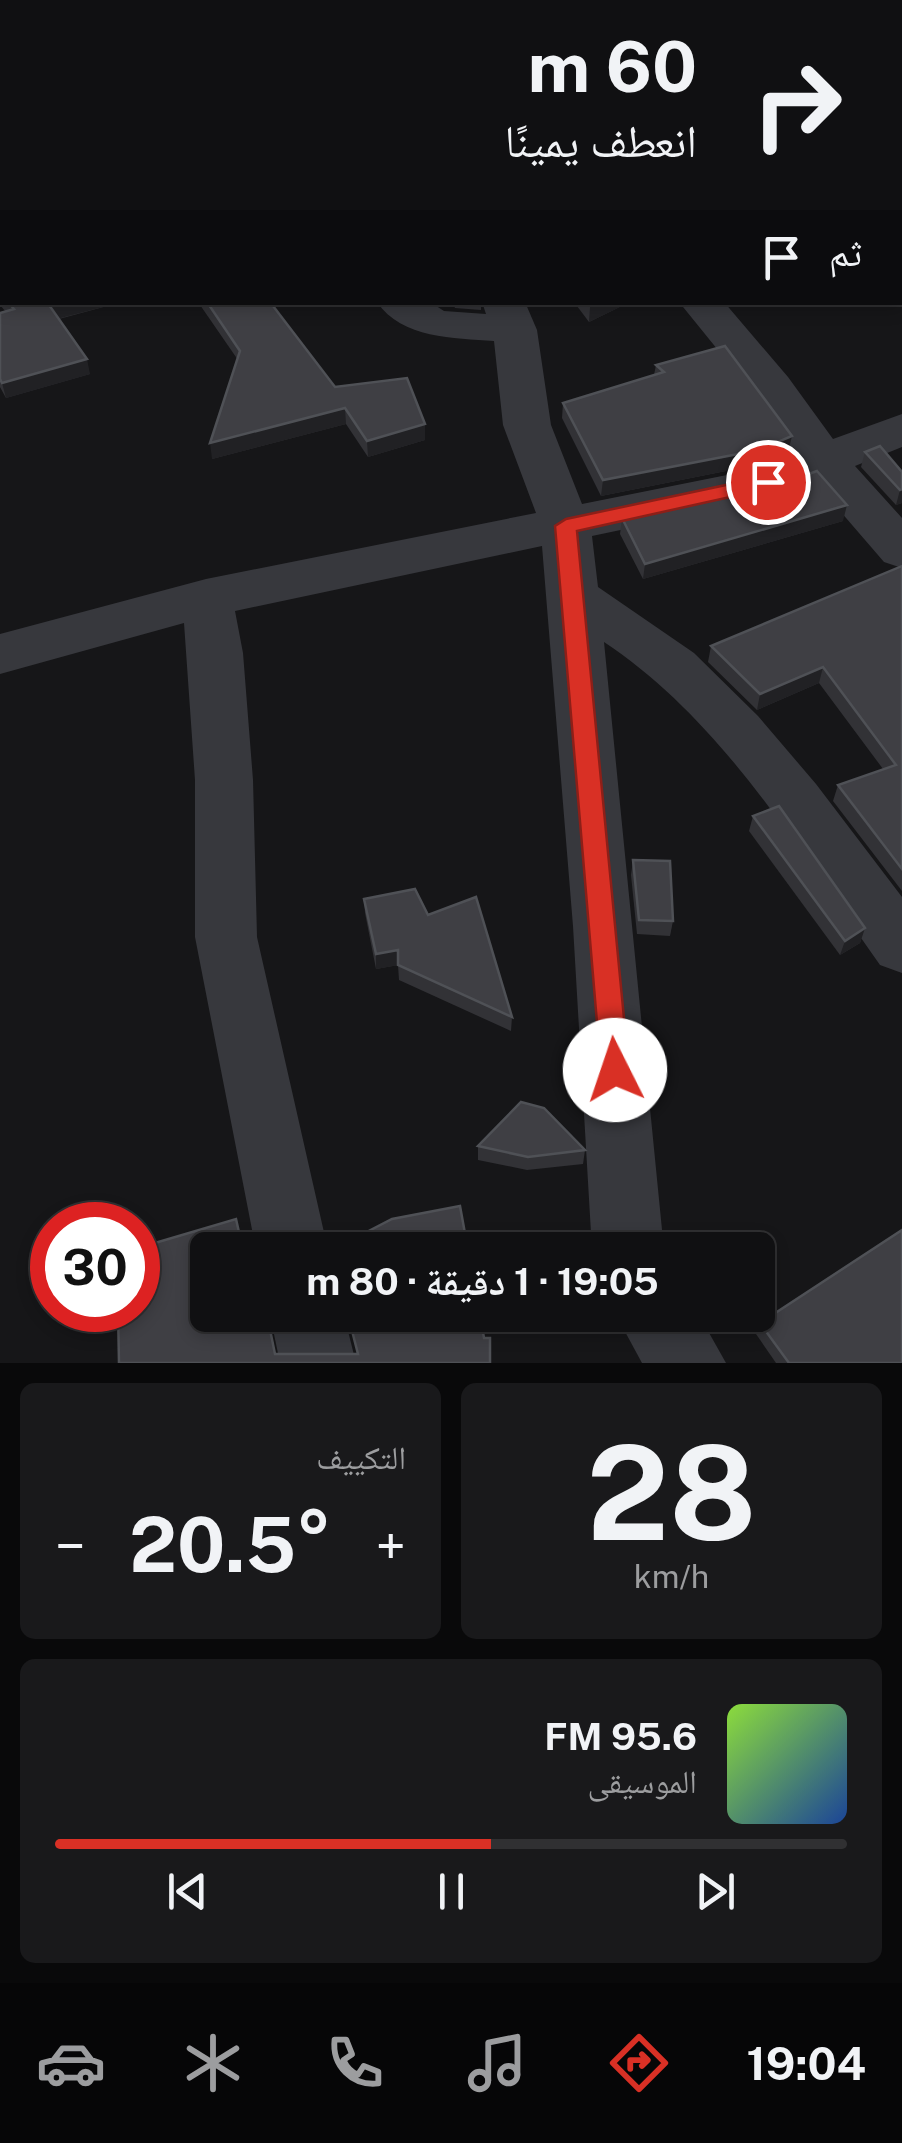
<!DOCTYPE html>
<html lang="ar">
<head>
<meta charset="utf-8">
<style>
  body { margin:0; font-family:"Public Sans","Noto Naskh Arabic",sans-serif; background:#19191b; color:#f1f3f6; direction:rtl; height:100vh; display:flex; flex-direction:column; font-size:38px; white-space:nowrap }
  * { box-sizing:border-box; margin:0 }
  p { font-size:32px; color:#9c9d9f }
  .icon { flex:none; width:55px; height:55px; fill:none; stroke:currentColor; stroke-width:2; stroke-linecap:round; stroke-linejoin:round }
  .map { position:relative; height:1363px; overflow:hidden; direction:ltr }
  .drawer { display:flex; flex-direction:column; gap:20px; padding:20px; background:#09090a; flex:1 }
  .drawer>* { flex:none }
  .banner { position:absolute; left:0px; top:0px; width:902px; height:305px; box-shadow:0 5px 15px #0003,0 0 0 2px #303032; direction:rtl; background:#101012; color:#f1f3f6; overflow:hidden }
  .speed { position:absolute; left:30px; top:1202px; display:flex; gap:20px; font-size:50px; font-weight:700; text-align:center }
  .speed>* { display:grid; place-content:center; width:130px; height:130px; border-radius:50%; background:#101012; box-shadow:0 5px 15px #0003,0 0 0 2px #303032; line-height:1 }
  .speed .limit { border:15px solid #d22; background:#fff; color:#111 }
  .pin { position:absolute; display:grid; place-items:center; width:85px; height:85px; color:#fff; margin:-42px; border:5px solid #fff; border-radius:50%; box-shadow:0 2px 10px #0007 }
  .me { position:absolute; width:110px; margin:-55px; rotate:356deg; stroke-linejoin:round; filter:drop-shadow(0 0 8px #0008) }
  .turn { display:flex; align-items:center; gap:35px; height:210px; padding:0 40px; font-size:45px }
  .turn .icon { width:130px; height:130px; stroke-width:2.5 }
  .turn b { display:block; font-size:70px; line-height:85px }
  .then { display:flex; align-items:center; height:95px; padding:0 40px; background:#0003; gap:20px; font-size:38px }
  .big { font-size:75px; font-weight:700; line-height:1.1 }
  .drawer .widget { flex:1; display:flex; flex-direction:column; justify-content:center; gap:15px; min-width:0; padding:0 35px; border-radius:15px; background:#19191b }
  .drawer .dial { align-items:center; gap:0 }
  .dial b { font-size:130px; line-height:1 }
  .song { display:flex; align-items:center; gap:30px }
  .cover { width:120px; height:120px; border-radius:15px; background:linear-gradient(135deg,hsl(90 70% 55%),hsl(220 70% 35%)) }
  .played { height:10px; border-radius:5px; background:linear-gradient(90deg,#d93025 55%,#303032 55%) }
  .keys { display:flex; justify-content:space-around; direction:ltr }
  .heat { display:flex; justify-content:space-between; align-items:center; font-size:55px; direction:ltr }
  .drawer .tiles { flex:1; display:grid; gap:20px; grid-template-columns:1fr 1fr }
  .widget:last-child { grid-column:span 2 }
  .trip { position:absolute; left:190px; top:1232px; width:585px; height:100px; border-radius:15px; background:#101012; box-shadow:0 5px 15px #0003,0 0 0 2px #303032; font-weight:700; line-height:100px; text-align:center; direction:rtl }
  .tab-bar { display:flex; height:160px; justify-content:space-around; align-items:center; background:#060607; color:#9c9d9f }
  .tab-bar .icon { width:70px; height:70px }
  .tab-bar .active { color:#d93025 }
  .tab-bar b { font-size:45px; color:#f1f3f6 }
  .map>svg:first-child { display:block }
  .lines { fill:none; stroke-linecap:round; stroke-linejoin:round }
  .minor { fill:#37383d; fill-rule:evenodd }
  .wall { fill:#323236 }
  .shaded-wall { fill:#212124 }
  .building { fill:#3f3f44; stroke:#4f5156; stroke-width:2.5 }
  .route { fill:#d93025; stroke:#8d1f18; stroke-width:2.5 }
</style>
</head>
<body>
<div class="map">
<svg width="902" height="1363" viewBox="0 0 902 1363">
  <rect width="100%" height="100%" fill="#161618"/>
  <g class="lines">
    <g class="minor">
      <rect x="900" y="100" width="2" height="28"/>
      <path d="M377,302h53l14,9 42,3 -4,-12h43l12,28 14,95 31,79 175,-35 37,-15 -38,-57 -77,-95h45l64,75 45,62 69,-25v33l-47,19 47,52v50l-18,-6 -69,-80 -47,17 -176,37 6,51 96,66 64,63 58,68 86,113v76l-22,-8c-80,-113 -158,-245 -276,-323l60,608h-72l-19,-324 -31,-380 -307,65 8,42 10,127 4,157 71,313h-72l-61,-313v-157l-11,-157 -184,51v-40l206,-55 330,-66 -33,-88 -9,-84c-40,-3 -92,-2 -117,-39z"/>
      <path d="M270,1315h74l12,48h-76z"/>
      <path d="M616,1315h83l27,48h-84z"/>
    </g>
  </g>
  <g class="wall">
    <path d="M0,203h2v99h120l-63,17 31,55 -84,24 -6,-11v-74l6,-1 -6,-7z"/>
    <path d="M198,302h90l-15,4 62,81 90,53 -57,17 -22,-33 -134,35 26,-99z"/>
    <path d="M452,302h29v8l-26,-2z"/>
    <path d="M574,302h56l-41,20z"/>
    <path d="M656,365l136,71 -4,16 -32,13 -155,31 -39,-78 1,-15 91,-28z"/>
    <path d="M865,452l37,20v31l-6,2 -35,-38z"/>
    <path d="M622,518l221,3 -200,58 -23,-45z"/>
    <path d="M902,566v325l-69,-90 5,-16 45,-16 -64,-86 -62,27 -49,-48 3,-16z"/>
    <path d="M753,816l112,112 -5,15 -20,12 -91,-124z"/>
    <path d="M633,860l40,61 -3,15 -33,-2 -6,-59z"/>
    <path d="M364,899l64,16 84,102 -1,14 -112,-51 -1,-15 -22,4 -11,-56z"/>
    <path d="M478,1146l107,4 -2,14 -56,6 -49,-10z"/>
    <path d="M760,1323l142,40h-126l-20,-29z"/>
  </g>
  <g class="shaded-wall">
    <path d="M58,302h64l-69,18 -4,-15z"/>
    <path d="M599,302h31l-41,20 1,-15z"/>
    <path d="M87,359l3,15 -84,24 -4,-15z"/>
    <path d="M345,408l1,16 -134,35 -2,-16z"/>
    <path d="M425,424v16l-57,17 -1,-16z"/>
    <path d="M792,436l-4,16 -32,13 -155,31 2,-16z"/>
    <path d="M902,489v14l-6,2 4,-15z"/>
    <path d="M847,505l-4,16 -200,58 2,-15z"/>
    <path d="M823,667l-4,16 -62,27 3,-16z"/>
    <path d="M865,928l-5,15 -20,12 5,-14z"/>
    <path d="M398,950l1,15 -23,4v-15z"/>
  </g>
  <g class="building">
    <path d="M0,0h102l2,2h-102v6l-2,-2z"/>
    <path d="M335,0h63v2h-62z"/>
    <path d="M902,10v43h-2v-42z"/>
    <path d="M900,137h2v67l-2,1z"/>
    <path d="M0,203h2v94l-2,-3z"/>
    <path d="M8,302h50l-9,3 38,54 -85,24 -2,-4v-66l14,-4z"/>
    <path d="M207,302h63l65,85 72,-9 18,46 -58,17 -22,-33 -135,35 30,-92z"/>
    <path d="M725,346l67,90 -33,14 -156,30 -40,-77 101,-31 -8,-7z"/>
    <path d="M880,446l22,26v17l-2,1 -35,-38z"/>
    <path d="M817,471l30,34 -202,59 -23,-46 150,-31z"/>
    <path d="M902,566v303l-64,-84 58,-20 -73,-98 -63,27 -49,-48z"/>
    <path d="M779,806l86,122 -20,13 -92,-125z"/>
    <path d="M633,860l37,1 3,60 -34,-1z"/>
    <path d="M415,889l13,26 48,-18 36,120 -114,-52v-15l-22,4 -12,-55z"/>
    <path d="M521,1102l23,6 41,42 -57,7 -50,-11z"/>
    <path d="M460,1206l8,44h-136l60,-31z"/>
    <path d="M236,1219l7,31h-35v65h59l8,39h83l-10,-39h132l4,23h6v25h-371l-1,-53h20v-62z"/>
    <path d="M902,1230v133h-113l-29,-40z"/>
  </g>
  <path class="route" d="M768,476l7,2v9l-198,44 52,539 -4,9 -10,4 -10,-4 -4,-9 -46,-544 11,-7z"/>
</svg>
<div class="speed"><div class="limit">30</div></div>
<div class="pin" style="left:768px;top:482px;background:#d93025"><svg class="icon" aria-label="arrive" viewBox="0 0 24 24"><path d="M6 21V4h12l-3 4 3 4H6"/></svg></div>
<svg class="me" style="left:615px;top:1070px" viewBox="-20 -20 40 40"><circle r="19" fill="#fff"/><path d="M0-13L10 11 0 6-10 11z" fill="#d93025"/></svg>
<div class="trip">19:05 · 1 دقيقة · 80 m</div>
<div class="banner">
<div class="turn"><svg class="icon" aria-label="right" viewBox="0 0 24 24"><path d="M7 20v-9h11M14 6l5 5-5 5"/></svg><div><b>60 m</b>انعطف يمينًا</div></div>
<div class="then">ثم<svg class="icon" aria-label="arrive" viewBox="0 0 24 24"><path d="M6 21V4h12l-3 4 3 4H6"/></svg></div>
</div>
</div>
<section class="drawer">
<div class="tiles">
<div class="widget dial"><b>28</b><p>km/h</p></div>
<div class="widget"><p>التكييف</p>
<div class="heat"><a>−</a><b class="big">20.5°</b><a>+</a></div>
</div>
<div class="widget">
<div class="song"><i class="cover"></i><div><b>95.6 FM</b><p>الموسيقى</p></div></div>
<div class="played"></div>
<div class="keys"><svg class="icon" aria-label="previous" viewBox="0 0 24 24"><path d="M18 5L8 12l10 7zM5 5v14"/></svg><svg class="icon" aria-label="pause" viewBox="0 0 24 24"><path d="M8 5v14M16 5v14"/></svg><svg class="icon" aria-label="next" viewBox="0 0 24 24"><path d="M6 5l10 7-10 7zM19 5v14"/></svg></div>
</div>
</div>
</section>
<nav class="tab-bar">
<b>19:04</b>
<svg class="icon active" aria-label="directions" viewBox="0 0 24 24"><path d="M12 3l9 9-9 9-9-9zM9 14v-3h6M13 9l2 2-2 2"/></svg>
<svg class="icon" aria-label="music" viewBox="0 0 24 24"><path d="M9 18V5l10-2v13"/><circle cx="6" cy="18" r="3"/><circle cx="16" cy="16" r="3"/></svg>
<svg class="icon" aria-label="phone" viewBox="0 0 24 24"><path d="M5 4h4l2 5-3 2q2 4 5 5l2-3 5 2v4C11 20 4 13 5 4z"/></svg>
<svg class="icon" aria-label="climate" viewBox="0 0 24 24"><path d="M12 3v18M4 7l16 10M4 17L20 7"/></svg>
<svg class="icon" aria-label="car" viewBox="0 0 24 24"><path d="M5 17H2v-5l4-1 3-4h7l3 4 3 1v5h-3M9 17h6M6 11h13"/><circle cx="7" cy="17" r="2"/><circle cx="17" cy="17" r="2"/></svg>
</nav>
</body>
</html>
